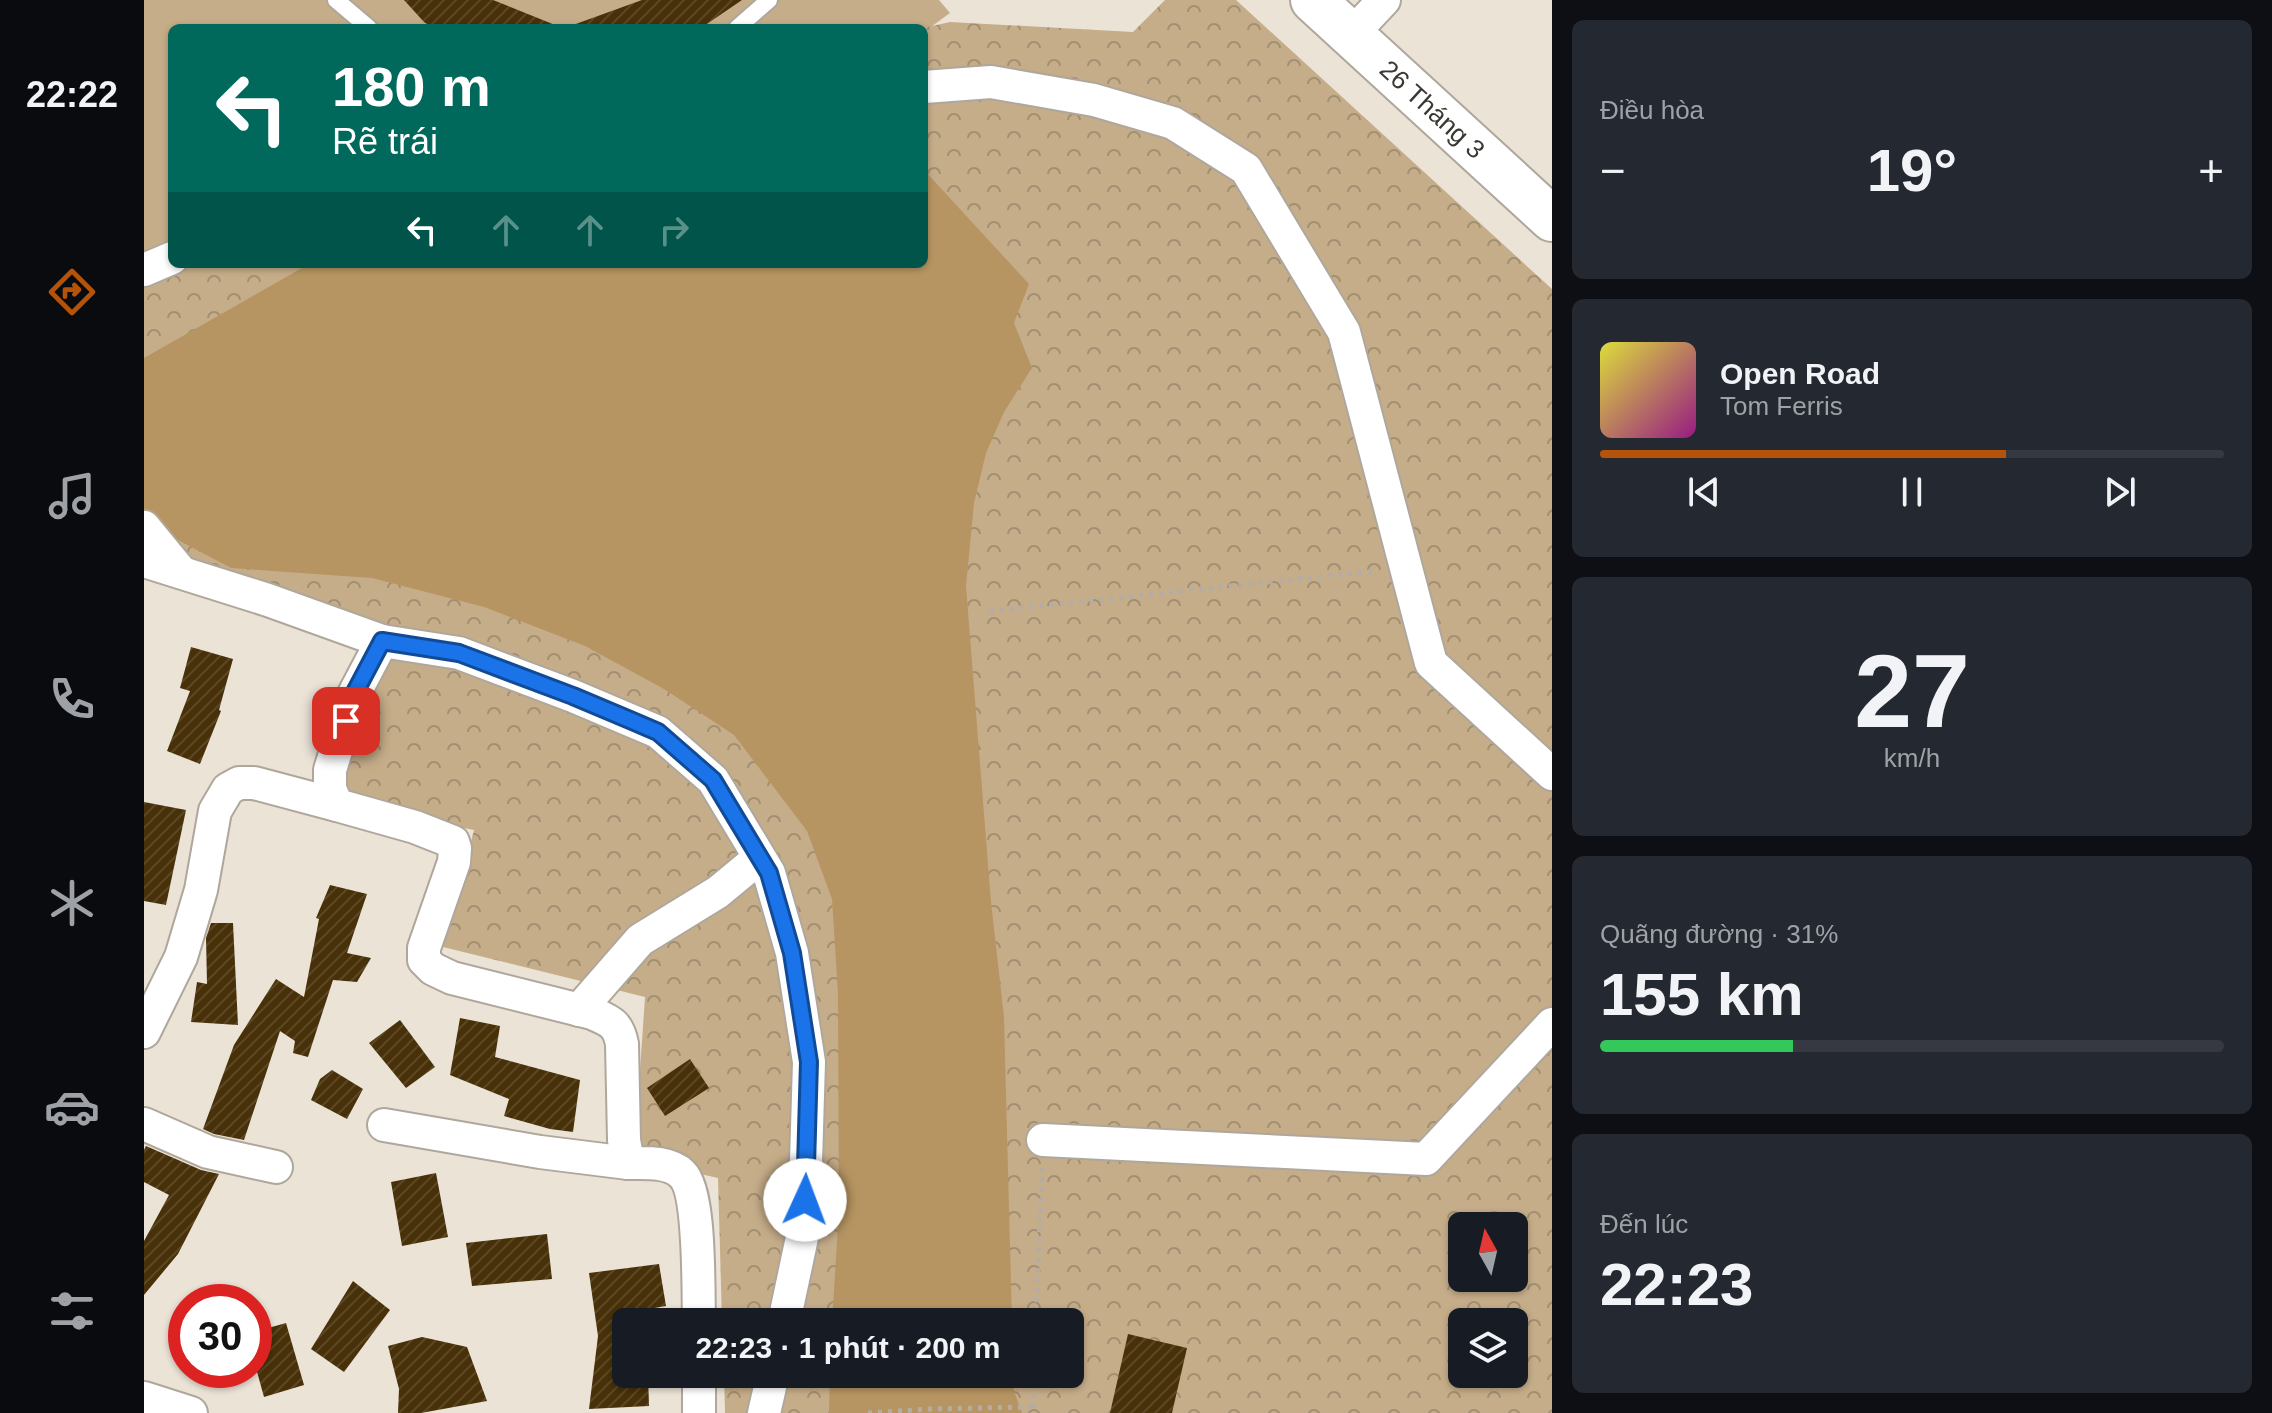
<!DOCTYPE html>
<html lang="vi">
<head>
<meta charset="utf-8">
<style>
  body { margin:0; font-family:Arial,sans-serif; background:#242831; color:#f1f3f6; height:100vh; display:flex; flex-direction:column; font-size:30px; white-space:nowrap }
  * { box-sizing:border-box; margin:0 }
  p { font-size:26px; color:#9ea1a6 }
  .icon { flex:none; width:44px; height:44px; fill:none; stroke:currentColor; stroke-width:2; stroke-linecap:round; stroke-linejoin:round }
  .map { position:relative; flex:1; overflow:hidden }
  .sheet { display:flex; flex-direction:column; gap:20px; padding:20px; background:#0d0f14; width:720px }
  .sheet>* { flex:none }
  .guide { position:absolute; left:24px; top:24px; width:760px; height:244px; border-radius:12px; box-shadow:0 2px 6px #0004; background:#00695c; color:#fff; overflow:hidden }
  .needle { width:52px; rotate:352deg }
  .buttons { position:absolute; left:1304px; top:1212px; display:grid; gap:16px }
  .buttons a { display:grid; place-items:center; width:80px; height:80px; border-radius:12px; background:#171b24; box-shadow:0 2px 6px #0004; font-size:40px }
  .speed { position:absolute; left:24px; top:1284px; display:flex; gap:16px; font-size:40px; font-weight:700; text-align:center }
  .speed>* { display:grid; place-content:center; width:104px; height:104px; border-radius:50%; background:#171b24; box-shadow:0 2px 6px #0004; line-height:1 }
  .speed .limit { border:12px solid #d22; background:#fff; color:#111 }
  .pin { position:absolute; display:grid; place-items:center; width:68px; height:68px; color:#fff; margin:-34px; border-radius:16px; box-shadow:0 4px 12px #0006 }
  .me { position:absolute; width:88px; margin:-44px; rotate:2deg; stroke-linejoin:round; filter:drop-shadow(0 0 6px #0008) }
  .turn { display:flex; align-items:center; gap:28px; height:168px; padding:0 32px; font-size:36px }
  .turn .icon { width:104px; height:104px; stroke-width:2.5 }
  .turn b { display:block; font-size:56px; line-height:68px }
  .lanes { display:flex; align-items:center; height:76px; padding:0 32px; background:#0003; justify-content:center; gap:40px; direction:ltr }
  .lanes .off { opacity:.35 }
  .big { font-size:60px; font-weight:800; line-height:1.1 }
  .sheet .widget { flex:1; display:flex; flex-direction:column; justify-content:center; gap:12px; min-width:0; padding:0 28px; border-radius:12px; background:#242831 }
  .sheet .dial { align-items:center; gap:0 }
  .dial b { font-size:104px; line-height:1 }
  .song { display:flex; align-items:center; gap:24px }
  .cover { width:96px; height:96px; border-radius:12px; background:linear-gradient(135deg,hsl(60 70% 55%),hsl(310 70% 35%)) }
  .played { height:8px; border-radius:4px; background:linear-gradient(90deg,#b45309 65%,#363941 65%) }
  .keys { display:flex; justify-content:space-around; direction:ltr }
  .heat { display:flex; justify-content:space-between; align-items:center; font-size:44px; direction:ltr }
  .charge { height:12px; border-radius:6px; background:linear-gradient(90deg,#34c759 31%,#363941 0) }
  .trip { position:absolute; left:468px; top:1308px; width:472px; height:80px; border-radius:12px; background:#171b24; box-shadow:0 2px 6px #0004; font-weight:800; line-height:80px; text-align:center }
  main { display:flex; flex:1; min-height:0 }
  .dock { display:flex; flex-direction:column; width:144px; justify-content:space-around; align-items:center; background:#090b0e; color:#9ea1a6 }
  .dock .icon { width:56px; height:56px }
  .dock .selected { color:#b45309 }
  .dock b { font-size:36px; color:#f1f3f6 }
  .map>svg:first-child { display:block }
  .grass { fill:#c6ad89 }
  .forest { fill:url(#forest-crowns); fill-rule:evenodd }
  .water { fill:#b79562 }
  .building { fill:url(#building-hatch) }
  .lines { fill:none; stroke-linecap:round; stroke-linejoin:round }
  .lane-casing { stroke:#afa79b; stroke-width:20 }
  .street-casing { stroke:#afa79b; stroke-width:36 }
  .secondary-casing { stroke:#afa79b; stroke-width:48 }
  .path { stroke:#b4ada4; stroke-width:5; stroke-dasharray:4 6; stroke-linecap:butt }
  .lane { stroke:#fff; stroke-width:16 }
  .street { stroke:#fff; stroke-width:32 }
  .secondary { stroke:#fff; stroke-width:44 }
  .route-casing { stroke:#114b97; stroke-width:20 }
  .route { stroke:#1a73e8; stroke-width:14 }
  .labels { text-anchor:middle; stroke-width:8; stroke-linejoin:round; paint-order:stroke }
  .street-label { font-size:26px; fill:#3b3833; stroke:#ece3d7 }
</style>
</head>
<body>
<main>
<nav class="dock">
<b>22:22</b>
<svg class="icon selected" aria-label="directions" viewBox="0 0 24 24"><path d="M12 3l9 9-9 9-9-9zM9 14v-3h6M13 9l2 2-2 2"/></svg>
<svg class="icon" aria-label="music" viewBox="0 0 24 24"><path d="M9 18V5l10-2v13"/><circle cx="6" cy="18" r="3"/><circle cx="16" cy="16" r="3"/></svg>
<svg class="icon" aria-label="phone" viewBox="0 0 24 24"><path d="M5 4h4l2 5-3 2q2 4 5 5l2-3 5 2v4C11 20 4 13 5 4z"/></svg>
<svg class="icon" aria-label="climate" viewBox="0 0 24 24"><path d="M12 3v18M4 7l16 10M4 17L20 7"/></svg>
<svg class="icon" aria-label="car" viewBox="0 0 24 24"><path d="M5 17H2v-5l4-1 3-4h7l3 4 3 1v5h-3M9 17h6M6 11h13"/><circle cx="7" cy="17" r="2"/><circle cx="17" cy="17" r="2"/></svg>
<svg class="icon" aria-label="filters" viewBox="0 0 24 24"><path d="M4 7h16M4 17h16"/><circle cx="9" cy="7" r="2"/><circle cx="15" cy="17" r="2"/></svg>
</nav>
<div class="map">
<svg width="1408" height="1413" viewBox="0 0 1408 1413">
  <defs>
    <pattern id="forest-crowns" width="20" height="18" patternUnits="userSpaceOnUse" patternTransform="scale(2)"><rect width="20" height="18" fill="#c6ad89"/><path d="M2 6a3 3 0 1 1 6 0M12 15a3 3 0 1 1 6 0" fill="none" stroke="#a28e71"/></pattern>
    <pattern id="building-hatch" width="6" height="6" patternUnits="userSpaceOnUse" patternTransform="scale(2)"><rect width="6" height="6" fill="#483108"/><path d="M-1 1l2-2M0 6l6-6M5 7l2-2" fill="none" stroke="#5b4724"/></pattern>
  </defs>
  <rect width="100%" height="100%" fill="#ece3d7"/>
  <path class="grass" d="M0,0h795l11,13 -26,19v-4h-752v236l-28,17z"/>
  <path class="forest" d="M1021,0h71l316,289v1124h-827l-1,-39h346v-52h-348l-4,-144 -84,-19 11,-162 -202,-50 31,-117 -141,-27 61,-174 -193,-51 -57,-49v-286l28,-14v35h752l-1,-236 27,-6 183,10zM1318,1226h52v52h-52zM1318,1322h52v52h-52z"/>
  <g class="water">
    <path d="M780,170l105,114 -15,39 18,45 -28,44 -18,41 -12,50 -8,83 25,316 13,115 8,305h-180l7,-112 -1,-216 -6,-95 -25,-68 -73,-96 -70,-46 -79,-43 -101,-39 -112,-29 -141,-10 -74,-39 -13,-15v-156l165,-94h615z"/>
    <path d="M686,1374h183l1,17 8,22h-193z"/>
  </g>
  <g class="building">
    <path d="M260,0h89l67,27 -127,1 -9,-6z"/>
    <path d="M498,0h100l-41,28h-127l-1,-3z"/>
    <path d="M47,647l42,12 -14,51 2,1 -21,53 -33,-13 23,-60 -10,-3z"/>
    <path d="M0,802l42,8 -20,95 -22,-4z"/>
    <path d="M186,885l37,9 -20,59 24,5 -14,24 -24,-2 -25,77 -15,-4 2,-12 -15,-10 -36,109 -30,-6 -11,-5 31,-84 42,-66 28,18 15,-78 -3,-1z"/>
    <path d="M67,923h22l5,102 -47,-3 6,-40 10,2 -1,-46z"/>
    <path d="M316,1018l40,8 -5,31 85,23 -7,52 -23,-3 -46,-13 5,-17 -59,-24z"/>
    <path d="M256,1020l35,47 -29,21 -37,-45z"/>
    <path d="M546,1059l19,29 -44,28 -18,-28z"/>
    <path d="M188,1070l31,19 -16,30 -36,-19 9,-21z"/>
    <path d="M2,1146l55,24 18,4 -41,80 -34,41v-54l25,-46 -25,-13v-32z"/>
    <path d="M292,1173l12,64 -46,9 -11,-64z"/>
    <path d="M403,1234l5,45 -80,7 -6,-43z"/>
    <path d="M515,1264l7,42 -40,7v61h22l1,32 -60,3 9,-73 -9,-63z"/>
    <path d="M209,1281l37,29 -46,62 -33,-23z"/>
    <path d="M142,1323l18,62 -40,12 -10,-36v-29z"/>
    <path d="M984,1334l59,14 -15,65h-62z"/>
    <path d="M278,1337l45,10 20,54 -66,12h-23l1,-24 -11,-43z"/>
  </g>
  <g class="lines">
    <g class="lane-casing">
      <g id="lane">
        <path d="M192,0l33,28"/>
        <path d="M593,28l32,-28"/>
      </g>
    </g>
    <g class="street-casing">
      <g id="street">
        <path d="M1207,35l33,-35"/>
        <path d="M780,87l67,-5 103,18 79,23 73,46 98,163 87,331 121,111"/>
        <path d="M0,270l28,-12"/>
        <path d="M0,527l37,45"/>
        <path d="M0,561l124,39 114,41 77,12 114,43 85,36 55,48 56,93 23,80 17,109 -5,166 -20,94"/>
        <path d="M238,641l-29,55 -23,74v19l7,16 78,22 38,15 2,6 -1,14 -30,86v12l9,9 19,9 140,35c18,8 26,10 30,31l2,96 4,23c17,0 41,-2 54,11 19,18 16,120 17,148"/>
        <path d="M435,1010l61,-70 78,-48 41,-34"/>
        <path d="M0,1032l37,-75 20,-67 14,-79 13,-22 11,-6h15l83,22"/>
        <path d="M0,1124l64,28 68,15"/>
        <path d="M240,1125l156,27 88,11"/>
        <path d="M899,1140l383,19 126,-135"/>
        <path d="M0,1398l47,15"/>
        <path d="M555,1413v-39"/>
        <path d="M620,1413l9,-39"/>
      </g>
    </g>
    <g class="secondary-casing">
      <g id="secondary">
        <path id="s1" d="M1169,0l239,219"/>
      </g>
    </g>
    <g class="path">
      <path d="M846,611l385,-40"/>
      <path d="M892,1322l6,-155"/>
      <path d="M891,1374l-2,33 3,6"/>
      <path d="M724,1413l61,-4 104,-2"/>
    </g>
    <use href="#lane" class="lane"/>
    <use href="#street" class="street"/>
    <use href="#secondary" class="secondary"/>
  </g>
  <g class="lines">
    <g class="route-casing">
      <path id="route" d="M202,721l7,-25 29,-55 77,12 114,43 57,24 28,12 55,48 56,93 23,80 17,109 -4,138"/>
    </g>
    <use href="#route" class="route"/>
  </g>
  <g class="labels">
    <g class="street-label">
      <text dy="9" stroke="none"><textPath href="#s1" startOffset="162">26 Tháng 3</textPath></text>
    </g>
  </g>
</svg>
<div class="buttons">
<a><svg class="needle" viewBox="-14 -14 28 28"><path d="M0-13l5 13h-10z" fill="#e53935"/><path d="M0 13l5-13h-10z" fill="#9ea1a6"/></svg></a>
<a><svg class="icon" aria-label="layers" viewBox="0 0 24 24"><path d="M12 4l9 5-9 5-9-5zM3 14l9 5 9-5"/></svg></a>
</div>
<div class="speed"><div class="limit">30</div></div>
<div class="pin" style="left:202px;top:721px;background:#d93025"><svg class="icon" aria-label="arrive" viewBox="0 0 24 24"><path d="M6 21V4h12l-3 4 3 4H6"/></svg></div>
<svg class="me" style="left:661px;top:1200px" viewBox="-20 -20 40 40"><circle r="19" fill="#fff"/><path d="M0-13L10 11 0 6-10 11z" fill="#1a73e8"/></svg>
<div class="trip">22:23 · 1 phút · 200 m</div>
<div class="guide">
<div class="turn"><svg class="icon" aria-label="left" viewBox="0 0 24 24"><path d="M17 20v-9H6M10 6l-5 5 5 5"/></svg><div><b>180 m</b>Rẽ trái</div></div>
<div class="lanes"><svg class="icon" aria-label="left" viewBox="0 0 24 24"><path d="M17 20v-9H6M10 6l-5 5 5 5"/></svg><svg class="icon off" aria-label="ahead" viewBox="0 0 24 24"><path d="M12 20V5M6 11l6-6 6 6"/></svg><svg class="icon off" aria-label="ahead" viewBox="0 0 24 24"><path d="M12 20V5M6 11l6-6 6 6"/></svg><svg class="icon off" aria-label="right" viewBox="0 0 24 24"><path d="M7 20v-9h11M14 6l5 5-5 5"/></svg></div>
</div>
</div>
<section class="sheet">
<div class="widget"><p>Điều hòa</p>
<div class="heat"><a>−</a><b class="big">19°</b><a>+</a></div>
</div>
<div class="widget">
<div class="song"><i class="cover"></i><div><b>Open Road</b><p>Tom Ferris</p></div></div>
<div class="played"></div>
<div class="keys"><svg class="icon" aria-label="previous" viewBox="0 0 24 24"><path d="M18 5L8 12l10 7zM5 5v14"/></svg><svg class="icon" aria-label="pause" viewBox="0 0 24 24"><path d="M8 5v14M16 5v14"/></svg><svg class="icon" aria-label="next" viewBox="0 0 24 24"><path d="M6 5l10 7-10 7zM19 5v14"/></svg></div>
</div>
<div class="widget dial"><b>27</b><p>km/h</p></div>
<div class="widget"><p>Quãng đường · 31%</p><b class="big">155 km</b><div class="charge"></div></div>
<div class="widget"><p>Đến lúc</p><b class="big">22:23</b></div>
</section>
</main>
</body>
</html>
